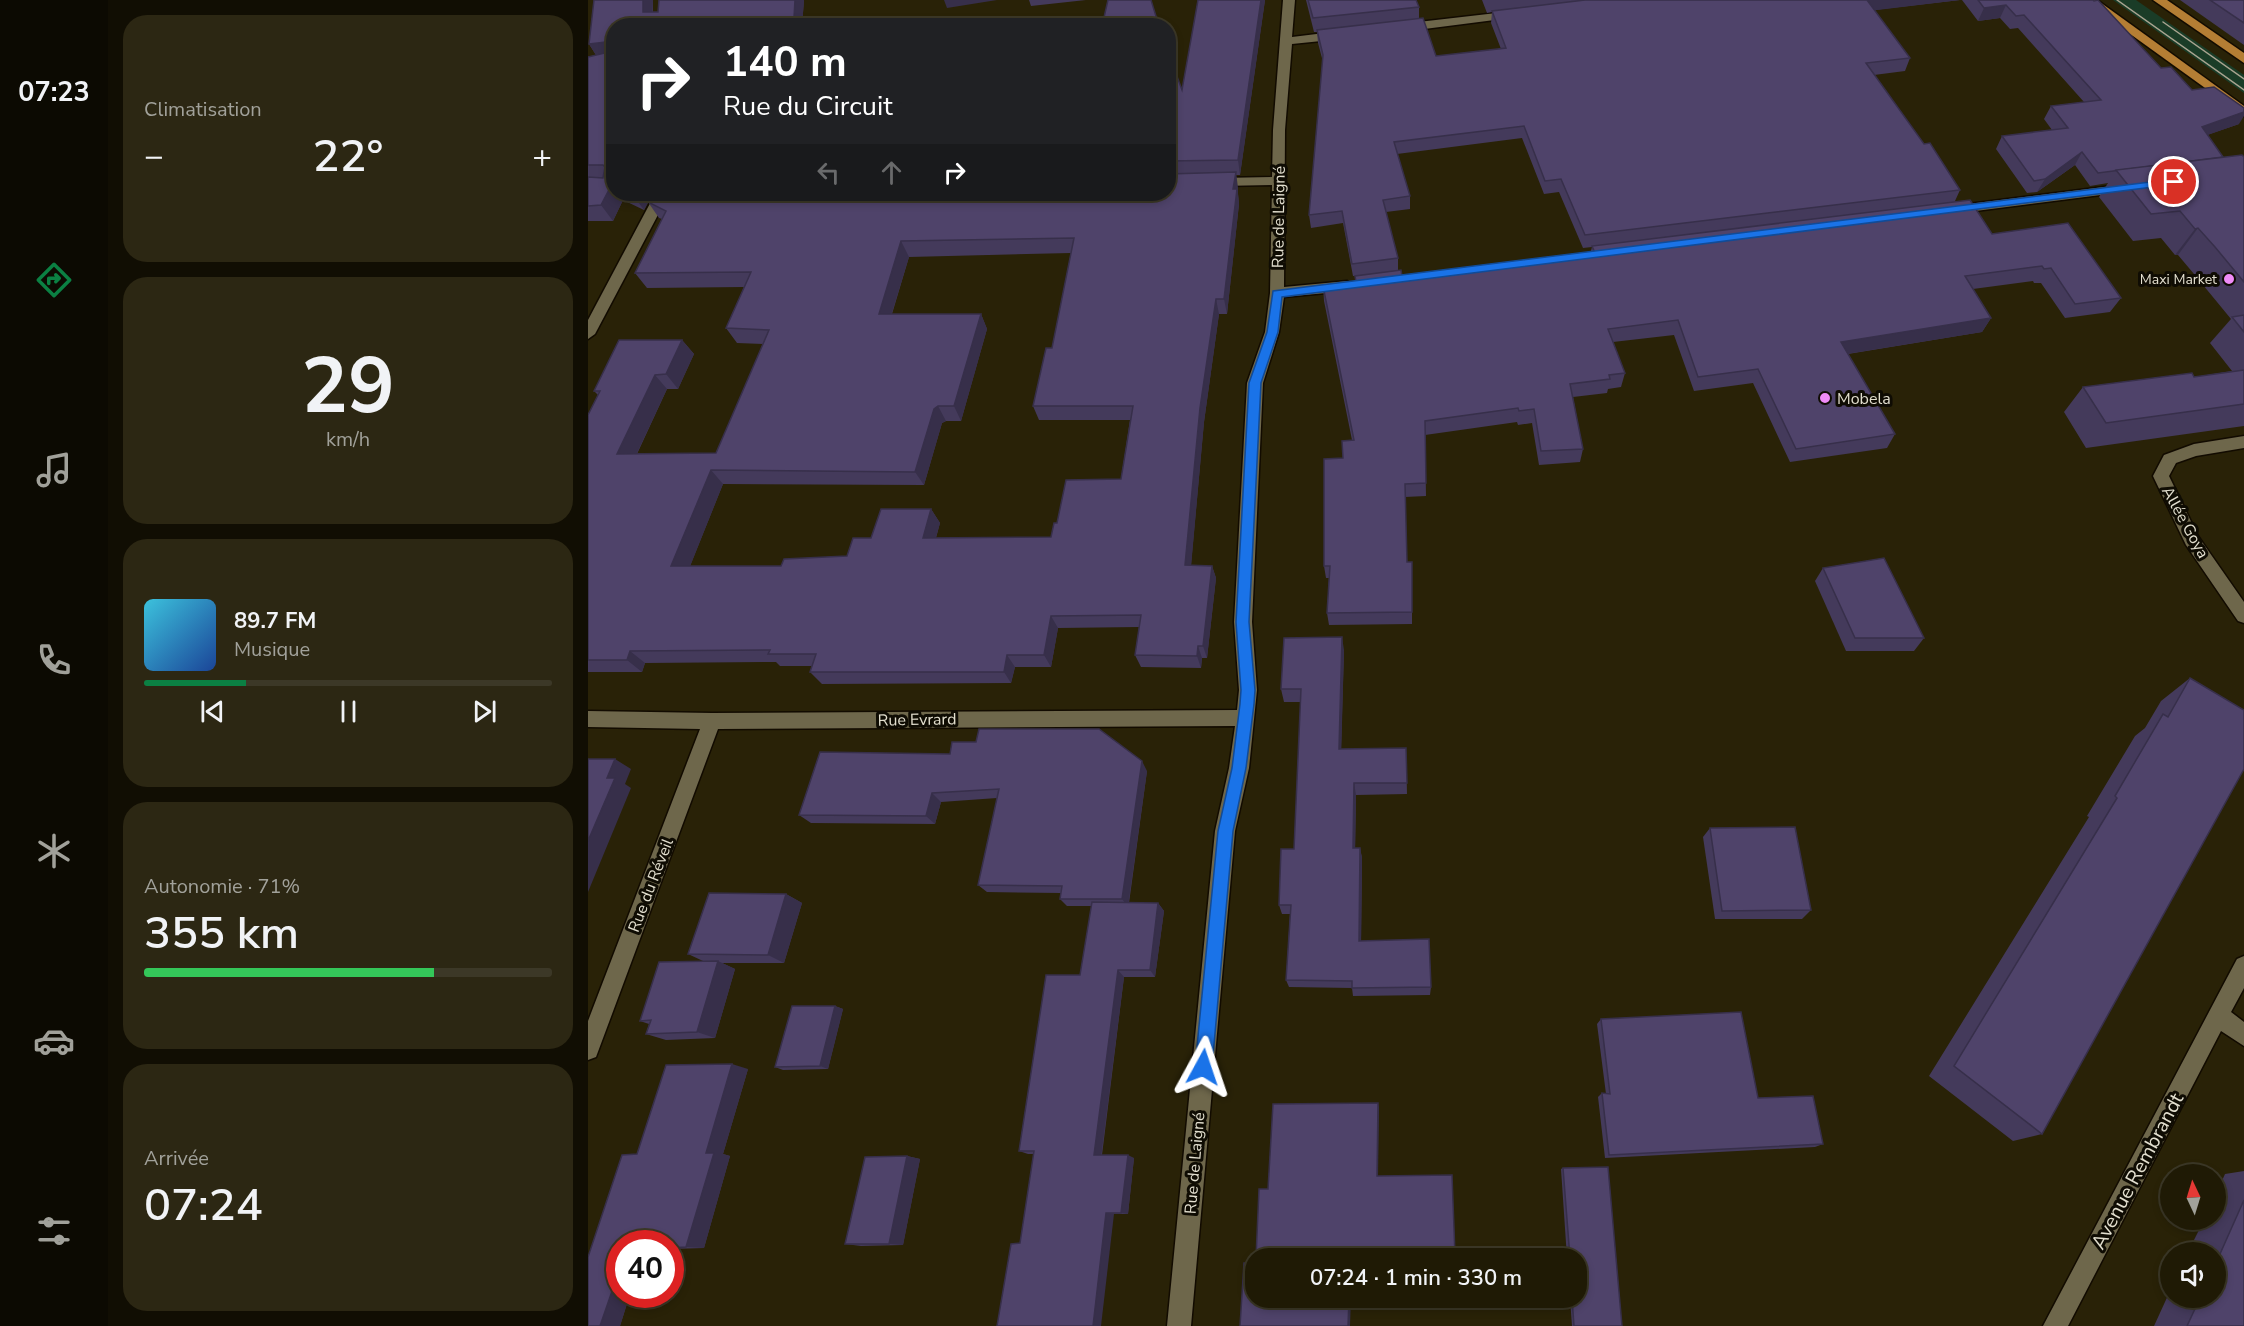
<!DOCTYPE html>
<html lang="fr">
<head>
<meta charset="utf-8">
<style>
  body { margin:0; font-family:"Nunito Sans",sans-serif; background:#2c2713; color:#f1f3f6; height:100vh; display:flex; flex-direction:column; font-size:22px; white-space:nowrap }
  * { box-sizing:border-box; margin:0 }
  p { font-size:20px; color:#a1a19a }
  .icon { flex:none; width:33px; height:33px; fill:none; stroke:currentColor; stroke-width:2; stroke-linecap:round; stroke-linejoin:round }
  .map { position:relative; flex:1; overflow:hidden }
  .side { display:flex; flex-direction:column; gap:15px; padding:15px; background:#110e03; width:480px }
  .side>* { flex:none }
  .top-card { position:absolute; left:18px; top:18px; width:570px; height:183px; border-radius:24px; box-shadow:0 3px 9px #0003,0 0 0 2px #3c3827; background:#202124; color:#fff; overflow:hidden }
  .needle { width:39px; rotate:356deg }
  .controls { position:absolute; left:1572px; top:1164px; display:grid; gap:12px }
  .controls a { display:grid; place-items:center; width:66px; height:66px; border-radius:50%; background:#1f1a05; box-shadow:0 3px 9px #0003,0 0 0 2px #3c3827; font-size:30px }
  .speed { position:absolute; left:18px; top:1230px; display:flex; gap:12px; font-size:30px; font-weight:700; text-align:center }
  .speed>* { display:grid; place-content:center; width:78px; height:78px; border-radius:50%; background:#1f1a05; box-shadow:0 3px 9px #0003,0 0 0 2px #3c3827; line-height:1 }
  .speed .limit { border:9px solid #d22; background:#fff; color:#111 }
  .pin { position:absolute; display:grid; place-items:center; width:51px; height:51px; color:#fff; margin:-26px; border:3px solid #fff; border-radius:50%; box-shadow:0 2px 6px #0007 }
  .me { position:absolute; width:66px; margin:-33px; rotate:5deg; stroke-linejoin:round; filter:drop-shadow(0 0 4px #0008) }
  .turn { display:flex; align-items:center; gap:21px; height:126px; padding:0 18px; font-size:27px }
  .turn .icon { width:78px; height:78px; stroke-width:2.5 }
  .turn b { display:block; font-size:42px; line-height:51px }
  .lanes { display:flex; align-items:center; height:57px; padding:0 18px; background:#0003; justify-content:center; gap:30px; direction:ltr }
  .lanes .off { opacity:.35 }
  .big { font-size:45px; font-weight:600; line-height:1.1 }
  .side .tile { flex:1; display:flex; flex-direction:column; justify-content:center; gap:9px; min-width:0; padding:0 21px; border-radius:24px; background:#2c2713 }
  .side .dial { align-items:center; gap:0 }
  .dial b { font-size:78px; line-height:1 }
  .song { display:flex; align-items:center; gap:18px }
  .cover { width:72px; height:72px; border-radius:9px; background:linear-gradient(135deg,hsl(190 70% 55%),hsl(220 70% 35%)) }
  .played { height:6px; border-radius:3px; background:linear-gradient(90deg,#0b8043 25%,#3c3827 25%) }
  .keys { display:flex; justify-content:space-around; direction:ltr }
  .heat { display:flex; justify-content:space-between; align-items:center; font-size:33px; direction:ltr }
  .charge { height:9px; border-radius:4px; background:linear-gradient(90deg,#34c759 71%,#3c3827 0) }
  .trip { position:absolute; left:657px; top:1248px; width:342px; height:60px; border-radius:24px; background:#1f1a05; box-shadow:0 3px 9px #0003,0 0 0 2px #3c3827; font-weight:600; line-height:60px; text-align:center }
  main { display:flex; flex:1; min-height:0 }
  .tabs { display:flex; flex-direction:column; width:108px; justify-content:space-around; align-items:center; background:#0c0a02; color:#a1a19a }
  .tabs .icon { width:42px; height:42px }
  .tabs .on { color:#0b8043 }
  .tabs b { font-size:27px; color:#f1f3f6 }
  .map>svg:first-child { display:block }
  .green { fill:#1a3c27 }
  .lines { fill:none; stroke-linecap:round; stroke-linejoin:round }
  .minor-casing { stroke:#120b00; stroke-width:3 }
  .major-casing { stroke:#120b00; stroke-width:3 }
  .minor { fill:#6e674b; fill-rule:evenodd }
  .major { fill:#b47e34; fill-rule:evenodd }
  .tram { stroke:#a9a490; stroke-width:1.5 }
  .wall { fill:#443a5b; fill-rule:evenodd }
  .shaded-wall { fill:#372f4a }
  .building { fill:#4f436a; stroke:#372f4a; stroke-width:1.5; fill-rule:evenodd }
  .route { fill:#1a73e8; stroke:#114b97; stroke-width:1.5 }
  .poi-dot { fill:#ef8bf7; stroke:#0f0c03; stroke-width:2 }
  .labels { text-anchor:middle; stroke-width:6; stroke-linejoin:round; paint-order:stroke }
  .far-poi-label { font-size:14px; fill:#e3dfcf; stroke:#0f0c03; text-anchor:end }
  .street-label { font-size:16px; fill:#e3dfcf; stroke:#0f0c03 }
  .poi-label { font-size:16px; fill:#e3dfcf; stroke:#0f0c03; text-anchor:start }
  .near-street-label { font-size:20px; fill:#e3dfcf; stroke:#0f0c03 }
</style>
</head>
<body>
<main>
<nav class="tabs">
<b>07:23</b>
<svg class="icon on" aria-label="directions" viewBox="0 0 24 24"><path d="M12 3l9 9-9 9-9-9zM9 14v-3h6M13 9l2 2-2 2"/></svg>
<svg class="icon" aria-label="music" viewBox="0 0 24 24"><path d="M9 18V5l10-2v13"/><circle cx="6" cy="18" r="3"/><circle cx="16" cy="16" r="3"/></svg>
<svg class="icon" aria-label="phone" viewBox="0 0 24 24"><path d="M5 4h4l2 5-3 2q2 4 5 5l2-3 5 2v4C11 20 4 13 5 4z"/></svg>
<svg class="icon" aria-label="climate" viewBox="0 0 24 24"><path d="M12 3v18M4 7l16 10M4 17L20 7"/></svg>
<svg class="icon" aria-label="car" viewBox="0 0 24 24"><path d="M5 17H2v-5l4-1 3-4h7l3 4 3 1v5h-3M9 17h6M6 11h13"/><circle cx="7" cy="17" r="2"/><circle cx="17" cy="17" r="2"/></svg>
<svg class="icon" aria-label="filters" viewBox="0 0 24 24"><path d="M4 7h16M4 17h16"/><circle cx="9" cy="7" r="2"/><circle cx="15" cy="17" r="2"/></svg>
</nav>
<section class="side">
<div class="tile"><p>Climatisation</p>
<div class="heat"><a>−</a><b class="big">22°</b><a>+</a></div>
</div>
<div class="tile dial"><b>29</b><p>km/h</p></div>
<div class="tile">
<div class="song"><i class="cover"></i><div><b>89.7 FM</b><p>Musique</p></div></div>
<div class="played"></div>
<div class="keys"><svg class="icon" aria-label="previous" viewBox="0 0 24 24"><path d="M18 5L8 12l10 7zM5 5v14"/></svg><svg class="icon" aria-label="pause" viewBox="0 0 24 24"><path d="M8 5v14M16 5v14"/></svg><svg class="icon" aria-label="next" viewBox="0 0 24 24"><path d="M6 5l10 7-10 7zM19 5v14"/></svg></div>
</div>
<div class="tile"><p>Autonomie · 71%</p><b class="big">355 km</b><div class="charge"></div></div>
<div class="tile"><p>Arrivée</p><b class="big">07:24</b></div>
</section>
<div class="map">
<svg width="1656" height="1326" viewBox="0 0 1656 1326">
  <rect width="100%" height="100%" fill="#292207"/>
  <path class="green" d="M1525,0h23l108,75v18z"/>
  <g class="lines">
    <g class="minor-casing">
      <g id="minor">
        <path d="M695,0h12l-3,37 49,-6 6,4 -6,4 -49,5 -7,86 -1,157 63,-6 7,5 -7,5 -63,6 -5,35 -16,51 -11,239 5,68 -8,78 -14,63 -44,495h-24l48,-495 14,-63 6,-42 -517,3 -119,320 -3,8 -8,3v-39l112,-292 -112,-2v-16l124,2 525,-3 2,-20 -5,-68 13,-239 18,-51 5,-39 2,-108 -104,2v-8l104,-2 1,-47z"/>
        <path d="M926,11l4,2v4l-117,15 -6,-4 6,-4z"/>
        <path d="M1539,184l7,4 -2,3 -180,23 -7,-4 7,-4z"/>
        <path d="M67,194h14l-74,140 -7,5v-19z"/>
        <path d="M1656,436v12l-48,8 -20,7 -7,13 29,60 46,66v21l-6,-2 -52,-76 -33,-69 11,-21 30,-11z"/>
        <path d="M1656,956v32l-13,24 13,10v24l-23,-15 -153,295h-25l194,-367z"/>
      </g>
    </g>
    <g class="major-casing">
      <g id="major">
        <path d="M1495,0h14l147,106v10z"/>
        <path d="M1565,0h14l77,53v10z"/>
      </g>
    </g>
    <use href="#minor" class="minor"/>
    <use href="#major" class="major"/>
    <g class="tram">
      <path d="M1529,0l127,90"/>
      <path d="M1575,22l81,57"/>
    </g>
  </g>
  <g class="wall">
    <path d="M6,0h59v12h5l1,-12h145l-2,26h-188v168h39l-4,7 4,-7h515v-142l14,38 16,-90h67l-25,175h-4l3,29 -12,110h-8l-15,108 -13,143 21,1 4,12 -9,80h-5l-1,10 -60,-1 -6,-12 4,-28 -81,1 -7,39h-36l-4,16 -189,1 -12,-12 2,-6h-32l-4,-4 -131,1 -3,9h-54v-257l10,-20 -4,-4 25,-51h63l12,14 -16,35h-11l-30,65 79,-1 47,-109 -26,-1 -11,-15 18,-41 -97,1 -12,-15 27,-54 -3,-1 -11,-16 -4,8 -21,-10 -10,21h-25v-164l8,-2 -7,-11zM483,253l-19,95h-6l-13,58 6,14h91l-9,59 -55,1 -9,43h-3l-3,14 -115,1 4,-15 -9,-14h-50l-10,29h-18l-6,18 -63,3 -3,7h-91l33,-82 201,1 18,-62 4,-2h15l26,-92 -6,-15h-89l17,-57z"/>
    <path d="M441,0h57l-55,6z"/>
    <path d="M718,0h110l3,7v12l17,37 65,-7 -10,-26 1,-11 -5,1 -5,-13h478l-86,10 36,48 -5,13 -31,4 50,69 36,46 -5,11 37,33 129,64 -11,14 -45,6 -24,-35h-7l-1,-2 -60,8 18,29 -9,14 -134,22 47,80 -8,14 -97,14 -37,-79 -59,8 -20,-56 -61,7 12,31 -4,14 -13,2 -1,4 -34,4 10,52 -3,13 -41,3 -7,-42 -14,2 -1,-3 -92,13 1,61 -21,1 2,65h5v62l-83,1 -2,-12 2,-35h-3l-2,-12 19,-108 9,-18 -28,-139 -1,-15 32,-4v-6h-2l-10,-53 -32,5 -2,-13 14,-153 -5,-19 -1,-11h-3zM934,138l22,56 15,-2 24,56 9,-1 -2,7 -188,22 -4,-6v-12l-12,-46 24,-3v-13l-13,-42z"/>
    <path d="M1374,0h131l68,68 78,56 -32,11 16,22h21v269l-158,22 -22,-36 19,-25 111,-10 38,-6 -22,-28 21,-24 -37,-45 -16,-19h-3l-14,-17 -28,3 -34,-44 9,-14 -18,3 -15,-21 -38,27 -10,1 -31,-44 6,-13 50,-6 -8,-11 7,-13 33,-4 -66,-74 -8,1 -10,-11 -22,3z"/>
    <path d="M1592,0h64v45z"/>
    <path d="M1235,568l101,70 -10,13h-68l-31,-70z"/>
    <path d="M756,650l-3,99 65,-1 1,46 -51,1 -1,53h5l2,10 -1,83 70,46 -1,8 -77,1 -1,-8 -63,-1 -3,-7 4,-66h-8l-3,-9 15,-56 7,-147h-17l-3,-13z"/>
    <path d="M1602,678l-148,456 -29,7 -84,-65 160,-259 -2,-1 48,-80 10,-8 16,-27z"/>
    <path d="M232,752l327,19 -18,132h29l6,8 -9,66h-31l-22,178 32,3 -6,56h-14l-94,29 14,-89h-6l-9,-3 61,-176 12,-69h-25l-7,-7 1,-6 -74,-1 -9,-7 19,-87 -56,4 -6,22 -124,-1 -12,-8z"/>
    <path d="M1122,828l101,82 -9,9h-87l-12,-82z"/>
    <path d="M198,894l16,9 -18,60h-62l13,6 -20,69 -49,2 -20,-6 3,-10 -9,-3 63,-60 -15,-7z"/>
    <path d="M247,1006l8,3 -15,60 -45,1 -8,-3z"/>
    <path d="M1013,1019l157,79 65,46 -8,3 -210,11 -7,-61 4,-4 4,1 -9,-70z"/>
    <path d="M160,1069l-25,85 7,2 -26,92 -34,1v-5h-50l10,50 -10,32h-32l49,-172z"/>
    <path d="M319,1156l13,3 -17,86 -42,1 -16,-2z"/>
    <path d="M975,1168l59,158h-50l-2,-28h6v-40h-9l-6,-89z"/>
    <path d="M1656,1171v155h-90l16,-35v7h46v-46h-28l16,-32h12v-26l9,-20z"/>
  </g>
  <g class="shaded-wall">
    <path d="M55,0h10l-1,26 -9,-14z"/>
    <path d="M207,0h9l-2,26h-51z"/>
    <path d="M356,0h53l-50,8z"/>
    <path d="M673,0h4l-25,175 -2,-15z"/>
    <path d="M1277,0h95l-99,12z"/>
    <path d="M1418,5l-6,13 -22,3 6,-13z"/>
    <path d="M17,42l9,12 -15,6 -10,-16z"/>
    <path d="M1656,112v4l-5,8 -46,16 9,-13z"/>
    <path d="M1494,152l-7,13 -38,27 8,-13z"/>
    <path d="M648,172l2,16v5l1,11 -12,110 -3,-15 9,-110z"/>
    <path d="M24,184l2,2v8h5l4,6 -10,21 -12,-16z"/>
    <path d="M45,194h20l-9,16 -11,-15z"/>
    <path d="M1610,228l-20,27h-3l20,-26z"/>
    <path d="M313,241l8,16 -22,72 -8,-15z"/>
    <path d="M628,299l3,15 -15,108 -14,156 -5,-13 15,-157z"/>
    <path d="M393,314l6,15 -26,92 -7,-15z"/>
    <path d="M1403,318l-9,14 -148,24 7,-14z"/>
    <path d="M94,340l12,14 -16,35 -12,-15z"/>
    <path d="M67,375l12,14 -37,79 -13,-14z"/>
    <path d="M350,406l8,15 -4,2 -18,62 -9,-13 19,-63z"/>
    <path d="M123,470l12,14 -38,95 -14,-13z"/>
    <path d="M343,509l9,14 -8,28 -9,-13z"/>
    <path d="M624,566l4,12 -9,80 -4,-12z"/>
    <path d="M463,616l7,12 -7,39 -7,-12z"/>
    <path d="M754,637l2,13 -3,111 -2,-12z"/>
    <path d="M610,646l4,12 -1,10 -4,-12z"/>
    <path d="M42,651l15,12 -3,9 -15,-12z"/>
    <path d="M419,655l8,12 -4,16 -7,-11z"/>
    <path d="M27,759l16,10 -6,15 6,4 -43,104v-51l19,-63z"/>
    <path d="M554,761l5,10 -19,136 -6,-8z"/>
    <path d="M766,783l2,12 -1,63 -2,-10z"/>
    <path d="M344,793l9,9 -6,22 -9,-8z"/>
    <path d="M772,848l2,10 -1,92 -2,-9z"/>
    <path d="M198,894l16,9 -18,60 -16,-8z"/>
    <path d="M570,903l6,8 -9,66 -5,-7z"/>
    <path d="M130,961l17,8 -20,69 -18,-6z"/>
    <path d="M530,970l6,7 -23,181 -7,-3z"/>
    <path d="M247,1006l8,3 -15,60 -8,-3z"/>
    <path d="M144,1064l16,5 -25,85 7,2 -26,92 -18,-1 20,-94z"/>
    <path d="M790,1103l1,4 -1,72 -1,-3z"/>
    <path d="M540,1155l6,3 -6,56 -7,-1z"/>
    <path d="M319,1156l13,3 -17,86 -14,-1z"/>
    <path d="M518,1213l8,1 -13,112h-8z"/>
    <path d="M32,1268v26h10l-10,32h-20z"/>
    <path d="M761,1298h2l-1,28h-2z"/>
  </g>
  <g class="building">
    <path d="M6,0h49v12h15l1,-12h136l-1,18 -43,8h-137v159l-2,-1 -11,21 -13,1v-29l15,1 2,-11 -2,-2h-15v-108l17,-4v-11l-16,2z"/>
    <path d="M520,0h43l8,26h-57z"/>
    <path d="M610,0h63l-23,160 -70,1v-109l14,38z"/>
    <path d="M720,0h108l3,7 -106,11z"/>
    <path d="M997,0h282l43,58 -44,5 58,81 6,-1 30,47 -375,45 -24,-56 -16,2 -21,-55 -130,16 16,54 -27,4 15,58 -46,6 -10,-53 -33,4 14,-160 -6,-25 106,-12 13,38 70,-8 -14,-37z"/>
    <path d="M1390,0h115l1,1 4,-1 63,68 10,-1 21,23 22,-3 30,21v4l-42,15 21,30 -125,16 -16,-21 -37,27 -11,2 -32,-45 66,-8 -17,-22 50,-6 -77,-85 -8,1 -10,-11 -22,3z"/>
    <path d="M1622,0h34v23z"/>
    <path d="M1654,155l2,2v125l-29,-35 -17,-19 -3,1 -15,-18 -29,3 -35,-44z"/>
    <path d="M648,172l-3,17h4l-13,110h-8l-16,109 -15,157 27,1 -9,80h-5l-1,10 -62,-1 6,-40 -90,1 -7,39h-37l-3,17h-194l6,-18h-48l2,-4 -140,1 -3,9h-39v-245l12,-24h-6l25,-51h63l-16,34 -11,1 -38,79 99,-1 53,-123 -43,-2 25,-56 -116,1 31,-62 -18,-9 5,-8h515v-20zM486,238l-22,110h-6l-13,58h100l-12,73 -55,1 -9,43h-3l-3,14 -128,1 8,-29h-50l-10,29h-18l-6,18 -63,3 -3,7h-110l40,-96 204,2 19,-63 4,-3h16l27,-92h-102l22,-73z"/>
    <path d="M1382,200l22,34 76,-11 53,75 -46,6 -24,-36 -7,1 -2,-3 -77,10 26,42 -150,24 54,92 -99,15 -38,-80 -60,8 -20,-57 -70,9 17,44 -16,2 1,4 -40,5 13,65 -42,2 -7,-42 -15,2 -1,-3 -93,13 1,62 -21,1 2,78h5v50l-85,1 3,-47h-6v-107l19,-1 -1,-17 12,-1 -31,-154 33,-4 -1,-6 46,-6 1,6 193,-23 -3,-7z"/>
    <path d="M1656,315v17l-12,-15z"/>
    <path d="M1656,370v34l-138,19 -23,-36 109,-14 2,4z"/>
    <path d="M1296,558l40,80h-69l-32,-70z"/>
    <path d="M754,637l-3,112 67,-1 1,35h-53l-1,65h7l-1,93 70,-2 2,48 -79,1v-7l-66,-1 5,-75h-12l2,-56h13l7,-160h-20l3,-51z"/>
    <path d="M1602,678l54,32v59l-202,365 -88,-68 163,-268 -2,-2 48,-82 5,3z"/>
    <path d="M391,729h120l43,32 -20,138h-62l2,-13 -84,-1 21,-96 -67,4 -6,23 -127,-1 21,-63 130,2 2,-12h24z"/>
    <path d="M0,759h27l-8,19h8l-27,63z"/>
    <path d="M1207,827l16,83 -89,1 -12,-83z"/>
    <path d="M121,893l77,1 -18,61 -80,-1z"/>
    <path d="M504,902l66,1 -8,67h-32l-24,185h34l-7,58h-15l-13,113h-96l14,-82 9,-1 14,-92h-15l27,-176h34z"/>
    <path d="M130,961l-21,71 -51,2 5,-14 -11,1 19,-59z"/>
    <path d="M204,1006h43l-15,60 -45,1z"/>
    <path d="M1153,1012l17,86 55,-2 10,48 -214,11 -7,-62 8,1 -9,-75z"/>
    <path d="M144,1064l-26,89h8l-28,94 -16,1v-4h-50v24l-20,58h-12v-69l34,-102 15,-1 29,-89z"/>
    <path d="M790,1103l-1,73 75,-1 3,80h-16v3h-183l3,-69h9l5,-85z"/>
    <path d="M319,1156l-18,88h-44l20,-87z"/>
    <path d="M1020,1167l14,159h-48l-2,-28h4v-40h-6l-7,-90z"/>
    <path d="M1656,1200v126h-57l13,-28h16v-35z"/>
    <path d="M656,1263h12v35h93l-1,28h-108z"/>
  </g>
  <path class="route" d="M1586,179l3,1v4l-895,113 -4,35 -17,51 -12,239 6,68 -1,14 -8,64 -13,63 -21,236 -3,6 -6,2 -6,-2 -2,-6 23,-236 14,-63 8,-64 1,-14 -5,-68 13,-239 18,-51 6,-41z"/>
  <g class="poi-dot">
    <circle cx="1641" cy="279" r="6"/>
    <circle cx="1237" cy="398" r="6"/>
  </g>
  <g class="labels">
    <g class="far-poi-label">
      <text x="1629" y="284">Maxi Market</text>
    </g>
    <g class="street-label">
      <text transform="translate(690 217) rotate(-89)" y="6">Rue de Laigné</text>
      <text transform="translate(1598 522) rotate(61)" y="6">Allée Goya</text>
      <text transform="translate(329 719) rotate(-1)" y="6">Rue Evrard</text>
      <text transform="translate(62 885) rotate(-69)" y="6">Rue du Réveil</text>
      <text transform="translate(606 1163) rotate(-85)" y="6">Rue de Laigné</text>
    </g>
    <g class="poi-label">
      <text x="1249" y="404">Mobela</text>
    </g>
    <g class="near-street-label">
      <text transform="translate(1549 1171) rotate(-62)" y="7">Avenue Rembrandt</text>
    </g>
  </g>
</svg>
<div class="controls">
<a><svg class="needle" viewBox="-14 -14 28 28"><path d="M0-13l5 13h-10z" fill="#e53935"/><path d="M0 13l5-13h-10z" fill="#a1a19a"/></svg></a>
<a><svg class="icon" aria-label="sound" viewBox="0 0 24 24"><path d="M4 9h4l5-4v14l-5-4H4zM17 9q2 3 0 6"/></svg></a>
</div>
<div class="speed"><div class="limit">40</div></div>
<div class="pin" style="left:1586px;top:182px;background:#d93025"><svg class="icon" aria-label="arrive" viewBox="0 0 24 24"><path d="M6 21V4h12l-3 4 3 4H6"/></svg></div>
<svg class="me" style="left:615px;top:1067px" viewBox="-20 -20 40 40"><path d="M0-17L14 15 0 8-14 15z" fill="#1a73e8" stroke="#fff" stroke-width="4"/></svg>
<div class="trip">07:24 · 1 min · 330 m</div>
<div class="top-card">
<div class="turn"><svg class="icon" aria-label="right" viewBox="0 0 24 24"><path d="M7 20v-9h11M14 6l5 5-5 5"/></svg><div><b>140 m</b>Rue du Circuit</div></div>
<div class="lanes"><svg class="icon off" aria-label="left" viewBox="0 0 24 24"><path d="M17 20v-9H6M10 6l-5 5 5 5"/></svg><svg class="icon off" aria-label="ahead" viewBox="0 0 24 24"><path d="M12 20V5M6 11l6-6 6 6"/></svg><svg class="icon" aria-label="right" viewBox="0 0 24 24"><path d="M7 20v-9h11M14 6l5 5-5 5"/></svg></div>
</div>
</div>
</main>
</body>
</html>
